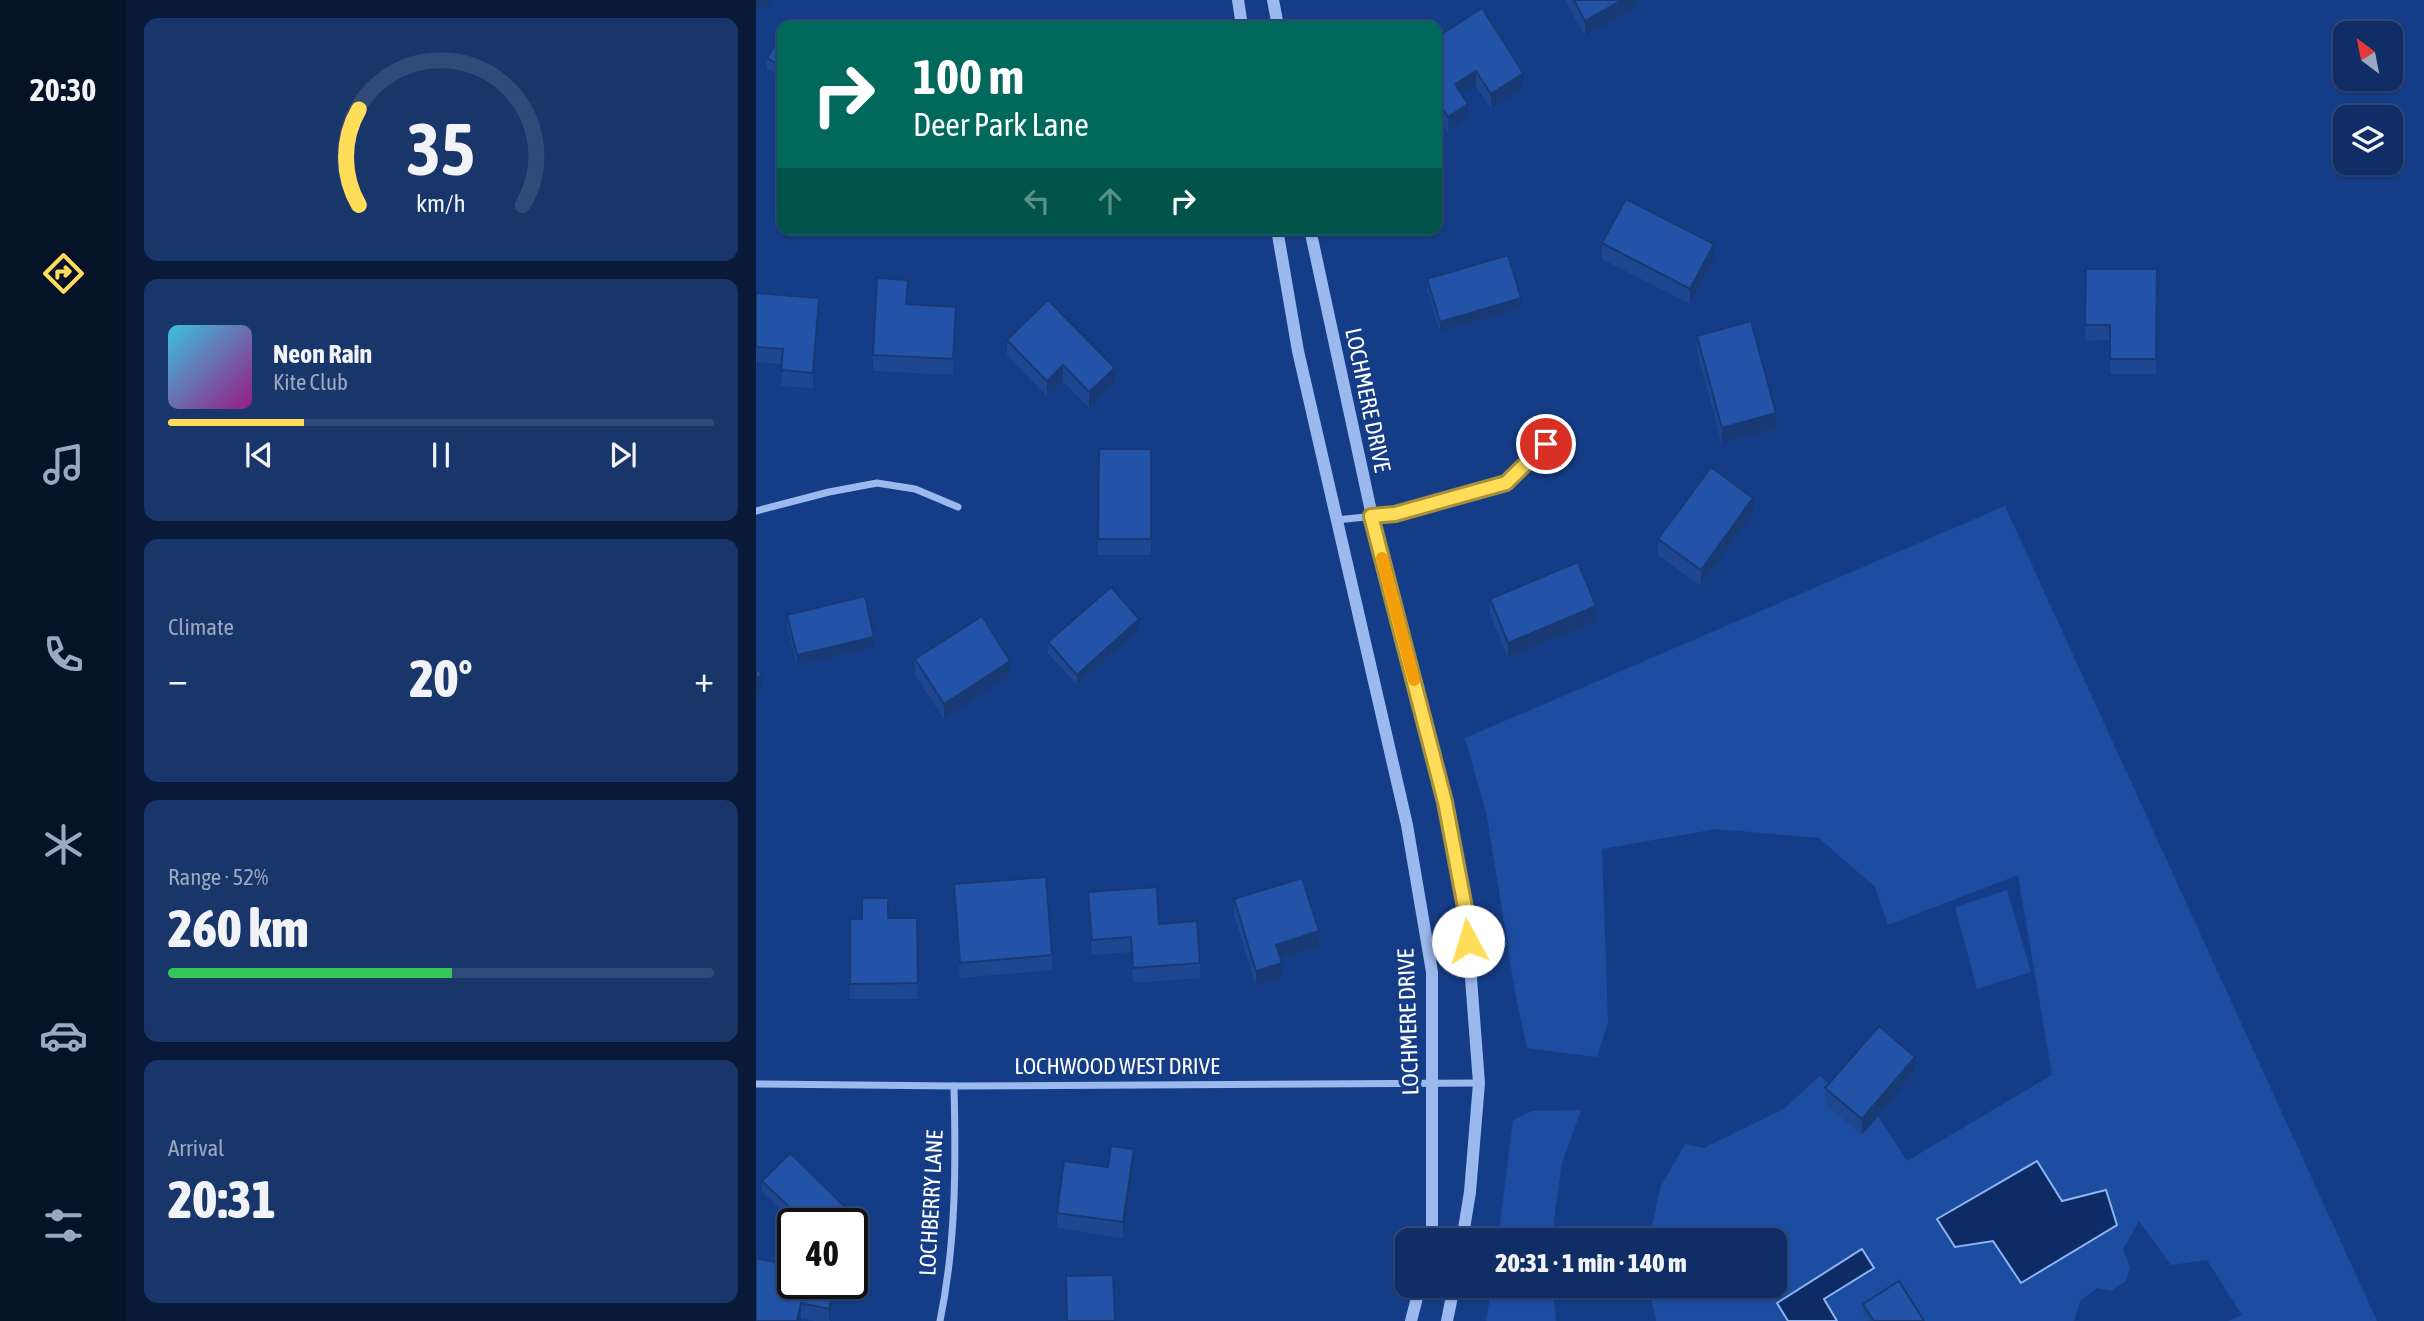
<!DOCTYPE html>
<html lang="en">
<head>
<meta charset="utf-8">
<style>
  body { margin:0; font-family:"Asap Condensed",sans-serif; background:#19366b; color:#f1f3f6; height:100vh; display:flex; flex-direction:column; font-size:26px; white-space:nowrap }
  * { box-sizing:border-box; margin:0 }
  p { font-size:23px; color:#9ca8bf }
  .icon { flex:none; width:38px; height:38px; fill:none; stroke:currentColor; stroke-width:2; stroke-linecap:round; stroke-linejoin:round }
  .map { position:relative; flex:1; overflow:hidden }
  .side { display:flex; flex-direction:column; gap:18px; padding:18px; background:#091938; width:630px }
  .side>* { flex:none }
  .hud { position:absolute; left:21px; top:21px; width:665px; height:214px; border-radius:14px; box-shadow:0 2px 5px #0004,0 0 0 2px #304a79; background:#00695c; color:#fff; overflow:hidden }
  .needle { width:46px; rotate:328deg }
  .tools { position:absolute; left:1577px; top:21px; display:grid; gap:14px }
  .tools a { display:grid; place-items:center; width:70px; height:70px; border-radius:14px; background:#102e65; box-shadow:0 2px 5px #0004,0 0 0 2px #304a79; font-size:35px }
  .speed { position:absolute; left:21px; top:1208px; display:flex; gap:14px; font-size:35px; font-weight:700; text-align:center }
  .speed>* { display:grid; place-content:center; width:91px; height:91px; border-radius:50%; background:#102e65; box-shadow:0 2px 5px #0004,0 0 0 2px #304a79; line-height:1 }
  .speed .limit { border:4px solid #111; border-radius:10px; background:#fff; color:#111 }
  .pin { position:absolute; display:grid; place-items:center; width:60px; height:60px; color:#fff; margin:-30px; border:4px solid #fff; border-radius:50%; box-shadow:0 2px 7px #0007 }
  .me { position:absolute; width:77px; margin:-38px; rotate:354deg; stroke-linejoin:round; filter:drop-shadow(0 0 5px #0008) }
  .turn { display:flex; align-items:center; gap:24px; height:147px; padding:0 21px; font-size:32px }
  .turn .icon { width:91px; height:91px; stroke-width:2.5 }
  .turn b { display:block; font-size:49px; line-height:60px }
  .lanes { display:flex; align-items:center; height:66px; padding:0 21px; background:#0003; justify-content:center; gap:35px; direction:ltr }
  .lanes .off { opacity:.35 }
  .big { font-size:52px; font-weight:800; line-height:1.1 }
  .side .widget { flex:1; display:flex; flex-direction:column; justify-content:center; gap:10px; min-width:0; padding:0 24px; border-radius:14px; background:#19366b }
  .side .dial { align-items:center; gap:0 }
  .dial svg { height:182px; overflow:visible; fill:none; stroke:#304a79; stroke-width:7; stroke-linecap:round; text-anchor:middle }
  .dial text { fill:#f1f3f6; stroke:none }
  .song { display:flex; align-items:center; gap:21px }
  .cover { width:84px; height:84px; border-radius:10px; background:linear-gradient(135deg,hsl(190 70% 55%),hsl(310 70% 35%)) }
  .played { height:7px; border-radius:4px; background:linear-gradient(90deg,#ffdd58 25%,#304a79 25%) }
  .keys { display:flex; justify-content:space-around; direction:ltr }
  .heat { display:flex; justify-content:space-between; align-items:center; font-size:38px; direction:ltr }
  .charge { height:10px; border-radius:5px; background:linear-gradient(90deg,#34c759 52%,#304a79 0) }
  .trip { position:absolute; left:639px; top:1228px; width:392px; height:70px; border-radius:14px; background:#102e65; box-shadow:0 2px 5px #0004,0 0 0 2px #304a79; font-weight:800; line-height:70px; text-align:center }
  main { display:flex; flex:1; min-height:0 }
  .menu { display:flex; flex-direction:column; width:126px; justify-content:space-around; align-items:center; background:#061228; color:#9ca8bf }
  .menu .icon { width:49px; height:49px }
  .menu .on { color:#ffdd58 }
  .menu b { font-size:32px; color:#f1f3f6 }
  .map>svg:first-child { display:block }
  .green { fill:#1d4da1 }
  .water { fill:#0d2b64; stroke:#8db3f1; stroke-width:2 }
  .lines { fill:none; stroke-linecap:round; stroke-linejoin:round }
  .minor { stroke:#9bb9ee; stroke-width:7 }
  .tertiary { stroke:#9bb9ee; stroke-width:12 }
  .wall { fill:#1e478f }
  .shaded-wall { fill:#183a74 }
  .building { fill:#2353a6; stroke:#183a74; stroke-width:2 }
  .route-casing { stroke:#a69039; stroke-width:18 }
  .route { stroke:#ffdd58; stroke-width:12 }
  .slow { stroke:#f59e0b; stroke-width:12 }
  .labels { text-anchor:middle; stroke-width:7; stroke-linejoin:round; paint-order:stroke }
  .street-label { font-size:23px; fill:#fff; stroke:#153d87 }
</style>
</head>
<body>
<main>
<nav class="menu">
<b>20:30</b>
<svg class="icon on" aria-label="directions" viewBox="0 0 24 24"><path d="M12 3l9 9-9 9-9-9zM9 14v-3h6M13 9l2 2-2 2"/></svg>
<svg class="icon" aria-label="music" viewBox="0 0 24 24"><path d="M9 18V5l10-2v13"/><circle cx="6" cy="18" r="3"/><circle cx="16" cy="16" r="3"/></svg>
<svg class="icon" aria-label="phone" viewBox="0 0 24 24"><path d="M5 4h4l2 5-3 2q2 4 5 5l2-3 5 2v4C11 20 4 13 5 4z"/></svg>
<svg class="icon" aria-label="climate" viewBox="0 0 24 24"><path d="M12 3v18M4 7l16 10M4 17L20 7"/></svg>
<svg class="icon" aria-label="car" viewBox="0 0 24 24"><path d="M5 17H2v-5l4-1 3-4h7l3 4 3 1v5h-3M9 17h6M6 11h13"/><circle cx="7" cy="17" r="2"/><circle cx="17" cy="17" r="2"/></svg>
<svg class="icon" aria-label="filters" viewBox="0 0 24 24"><path d="M4 7h16M4 17h16"/><circle cx="9" cy="7" r="2"/><circle cx="15" cy="17" r="2"/></svg>
</nav>
<section class="side">
<div class="widget dial"><svg viewBox="0 0 100 80">
<path d="M14 69A42 42 0 1 1 86 69"/>
<path d="M14 69A42 42 0 0 1 14 27" stroke="#ffdd58"/>
<text x="50" y="56" font-size="32" font-weight="700">35</text>
<text x="50" y="72" font-size="11">km/h</text>
</svg></div>
<div class="widget">
<div class="song"><i class="cover"></i><div><b>Neon Rain</b><p>Kite Club</p></div></div>
<div class="played"></div>
<div class="keys"><svg class="icon" aria-label="previous" viewBox="0 0 24 24"><path d="M18 5L8 12l10 7zM5 5v14"/></svg><svg class="icon" aria-label="pause" viewBox="0 0 24 24"><path d="M8 5v14M16 5v14"/></svg><svg class="icon" aria-label="next" viewBox="0 0 24 24"><path d="M6 5l10 7-10 7zM19 5v14"/></svg></div>
</div>
<div class="widget"><p>Climate</p>
<div class="heat"><a>−</a><b class="big">20°</b><a>+</a></div>
</div>
<div class="widget"><p>Range · 52%</p><b class="big">260 km</b><div class="charge"></div></div>
<div class="widget"><p>Arrival</p><b class="big">20:31</b></div>
</section>
<div class="map">
<svg width="1668" height="1321" viewBox="0 0 1668 1321">
  <rect width="100%" height="100%" fill="#153d87"/>
  <g class="green">
    <path d="M1249,506l372,815h-149l14,-6 -35,-55 -36,5 -32,-44 -16,28 7,18 -4,14 -15,10 -14,-3 -17,13 -6,20h-418l-7,-35h125v-45h-125l11,-53 25,-44 19,4 81,-40 35,-32 16,14 -10,14 36,30 16,-18 29,45 145,-86 -34,-200 -130,50 -13,-38 -56,-49 -103,-9 -114,20 6,173 -11,35 -70,-9 -12,-56 -28,-176 -22,-78z"/>
    <path d="M1251,890l24,82 -54,17 -22,-82z"/>
    <path d="M825,1110l-19,53 -11,78h-53l15,-121 19,-9z"/>
    <path d="M736,1286h60l4,35h-70z"/>
  </g>
  <g class="water">
    <path d="M1281,1161l25,40 44,-11 11,35 -96,58 -28,-42 -38,6 -18,-28z"/>
    <path d="M1106,1249l12,19 -50,31 13,22h-49l-11,-18z"/>
  </g>
  <g class="lines">
    <g class="minor">
      <path d="M0,511l73,-19 48,-9 38,6 43,18"/>
      <path d="M580,520l59,-6 111,-31 40,-39"/>
      <path d="M0,1084l198,2 525,-3"/>
      <path d="M184,1321c16,-78 16,-155 14,-235"/>
    </g>
    <g class="tertiary">
      <path d="M482,0l4,26"/>
      <path d="M517,0l5,26"/>
      <path d="M521,229l21,122 109,474 25,147v269"/>
      <path d="M554,229l62,287 73,286 21,111 13,170 -9,109 -8,49"/>
      <path d="M655,1321l9,-35"/>
      <path d="M691,1321l7,-35"/>
    </g>
  </g>
  <g class="wall">
    <path d="M809,0h71v8l-51,28z"/>
    <path d="M26,32v45l-15,-8v-11z"/>
    <path d="M681,37l86,52 -32,20 -15,-23 -14,9 6,24 -20,13 -11,-17z"/>
    <path d="M846,243l112,17 -24,44 -88,-45z"/>
    <path d="M1330,269h71l-1,105h-46v-34l-25,1z"/>
    <path d="M671,279l94,29 -81,24 -13,-42z"/>
    <path d="M0,293l63,20 -6,75 -32,-2 1,-22 -26,-2z"/>
    <path d="M151,304l49,18 -3,53 -80,-4v-16z"/>
    <path d="M941,336l79,93 -54,15 -25,-92z"/>
    <path d="M251,340l108,43 -26,25 -26,-27 -16,15 -40,-41z"/>
    <path d="M343,449h52v106h-53z"/>
    <path d="M997,514l-52,72 -43,-31v-16z"/>
    <path d="M734,599l106,22 -88,37 -18,-44z"/>
    <path d="M31,615l87,32 -77,19 -10,-41z"/>
    <path d="M383,630l-62,55 -29,-32v-11z"/>
    <path d="M159,659l95,17 -66,43 -29,-44z"/>
    <path d="M198,884l98,71v15l-92,8 -6,-79z"/>
    <path d="M332,892l71,32 41,39v15l-67,5 -2,-31 -39,3z"/>
    <path d="M478,899l85,48 -38,12 1,19 -26,8 -22,-71z"/>
    <path d="M161,918l1,81h-68v-80z"/>
    <path d="M1159,1072l-53,63 -37,-31v-16z"/>
    <path d="M378,1164l-11,74 -66,-10v-15l51,-46z"/>
    <path d="M6,1181l84,38 -5,4h-46l-33,-32z"/>
    <path d="M81,1283v7l-7,31h-15l-14,-3 -45,3z"/>
    <path d="M1107,1304l61,17h-56l-5,-7z"/>
  </g>
  <g class="shaded-wall">
    <path d="M0,0h15v4l-15,7z"/>
    <path d="M866,0h14v8l-51,28v-15z"/>
    <path d="M720,71v15l-21,13v-15z"/>
    <path d="M767,73v16l-32,20v-15z"/>
    <path d="M712,104v15l-20,13v-15z"/>
    <path d="M958,244v16l-24,44v-15z"/>
    <path d="M63,298v15l-6,75v-15z"/>
    <path d="M765,298v10l-81,24v-10z"/>
    <path d="M307,365v16l-16,15v-15z"/>
    <path d="M359,368v15l-26,25v-16z"/>
    <path d="M1020,413v16l-54,15v-16z"/>
    <path d="M997,498v16l-52,72v-16z"/>
    <path d="M840,606v15l-88,37v-15z"/>
    <path d="M383,619v11l-62,55v-10z"/>
    <path d="M118,637v10l-77,19v-11z"/>
    <path d="M254,661v15l-66,43v-15z"/>
    <path d="M6,674v16l-6,5v-15z"/>
    <path d="M563,931v16l-43,13v-15z"/>
    <path d="M526,963v15l-26,8v-15z"/>
    <path d="M1159,1057v15l-53,63v-16z"/>
    <path d="M378,1149v15l-11,74v-16z"/>
    <path d="M90,1208v11l-5,4h-10z"/>
    <path d="M79,1283h2v7l-8,31v-12z"/>
    <path d="M45,1303v18h-4z"/>
  </g>
  <g class="building">
    <path d="M818,0h48l-37,21z"/>
    <path d="M726,8l41,65 -32,21 -15,-23 -21,13 13,20 -20,13 -11,-17v-63z"/>
    <path d="M32,22l7,4h-9z"/>
    <path d="M26,32v35l-15,-9z"/>
    <path d="M870,199l88,45 -24,45 -88,-46z"/>
    <path d="M752,255l13,43 -81,24 -13,-43z"/>
    <path d="M1330,269h71l-1,90h-46v-34h-25z"/>
    <path d="M121,278l31,2 -2,24 50,3 -3,52 -80,-4z"/>
    <path d="M0,293l63,5 -6,75 -32,-3 2,-21 -27,-2z"/>
    <path d="M292,300l67,68 -26,24 -26,-27 -16,16 -40,-41z"/>
    <path d="M995,321l25,92 -54,15 -25,-92z"/>
    <path d="M343,449h52v90h-53z"/>
    <path d="M955,467l42,31 -52,72 -43,-31z"/>
    <path d="M822,562l18,44 -88,37 -18,-44z"/>
    <path d="M355,587l28,32 -62,56 -29,-33z"/>
    <path d="M109,596l9,41 -77,18 -10,-40z"/>
    <path d="M226,616l28,45 -66,43 -29,-45z"/>
    <path d="M0,668l6,6 -6,6z"/>
    <path d="M290,877l6,78 -92,8 -6,-79z"/>
    <path d="M546,878l17,53 -43,14 6,18 -26,8 -22,-72z"/>
    <path d="M401,887l2,37 38,-3 3,42 -67,5 -2,-31 -39,3 -4,-48z"/>
    <path d="M106,898h26v20h29l1,65 -68,1v-65h12z"/>
    <path d="M1123,1026l36,31 -53,62 -37,-31z"/>
    <path d="M355,1146l23,3 -11,73 -66,-9 7,-52 44,6z"/>
    <path d="M34,1153l56,55 -15,15h-25l-44,-42z"/>
    <path d="M0,1258l37,8v17h42l-6,26 -28,-6 -4,18h-41z"/>
    <path d="M357,1275l2,46h-48l-1,-45z"/>
    <path d="M1143,1281l25,40h-50l-11,-17z"/>
  </g>
  <g class="lines">
    <g class="route-casing">
      <path id="route" d="M712,941l-2,-28 -21,-111 -74,-286 24,-2 111,-31 40,-39"/>
    </g>
    <use href="#route" class="route"/>
    <path class="slow" d="M626,558l32,122"/>
  </g>
  <g class="labels">
    <g class="street-label">
      <text transform="translate(612 400) rotate(78)" y="8">LOCHMERE DRIVE</text>
      <text transform="translate(652 1022) rotate(-92)" y="8">LOCHMERE DRIVE</text>
      <text x="361" y="1074">LOCHWOOD WEST DRIVE</text>
      <text transform="translate(175 1203) rotate(-87)" y="8">LOCHBERRY LANE</text>
    </g>
  </g>
</svg>
<div class="tools">
<a><svg class="needle" viewBox="-14 -14 28 28"><path d="M0-13l5 13h-10z" fill="#e53935"/><path d="M0 13l5-13h-10z" fill="#9ca8bf"/></svg></a>
<a><svg class="icon" aria-label="layers" viewBox="0 0 24 24"><path d="M12 4l9 5-9 5-9-5zM3 14l9 5 9-5"/></svg></a>
</div>
<div class="speed"><div class="limit">40</div></div>
<div class="pin" style="left:790px;top:444px;background:#d93025"><svg class="icon" aria-label="arrive" viewBox="0 0 24 24"><path d="M6 21V4h12l-3 4 3 4H6"/></svg></div>
<svg class="me" style="left:712px;top:941px" viewBox="-20 -20 40 40"><circle r="19" fill="#fff"/><path d="M0-13L10 11 0 6-10 11z" fill="#ffdd58"/></svg>
<div class="trip">20:31 · 1 min · 140 m</div>
<div class="hud">
<div class="turn"><svg class="icon" aria-label="right" viewBox="0 0 24 24"><path d="M7 20v-9h11M14 6l5 5-5 5"/></svg><div><b>100 m</b>Deer Park Lane</div></div>
<div class="lanes"><svg class="icon off" aria-label="left" viewBox="0 0 24 24"><path d="M17 20v-9H6M10 6l-5 5 5 5"/></svg><svg class="icon off" aria-label="ahead" viewBox="0 0 24 24"><path d="M12 20V5M6 11l6-6 6 6"/></svg><svg class="icon" aria-label="right" viewBox="0 0 24 24"><path d="M7 20v-9h11M14 6l5 5-5 5"/></svg></div>
</div>
</div>
</main>
</body>
</html>
